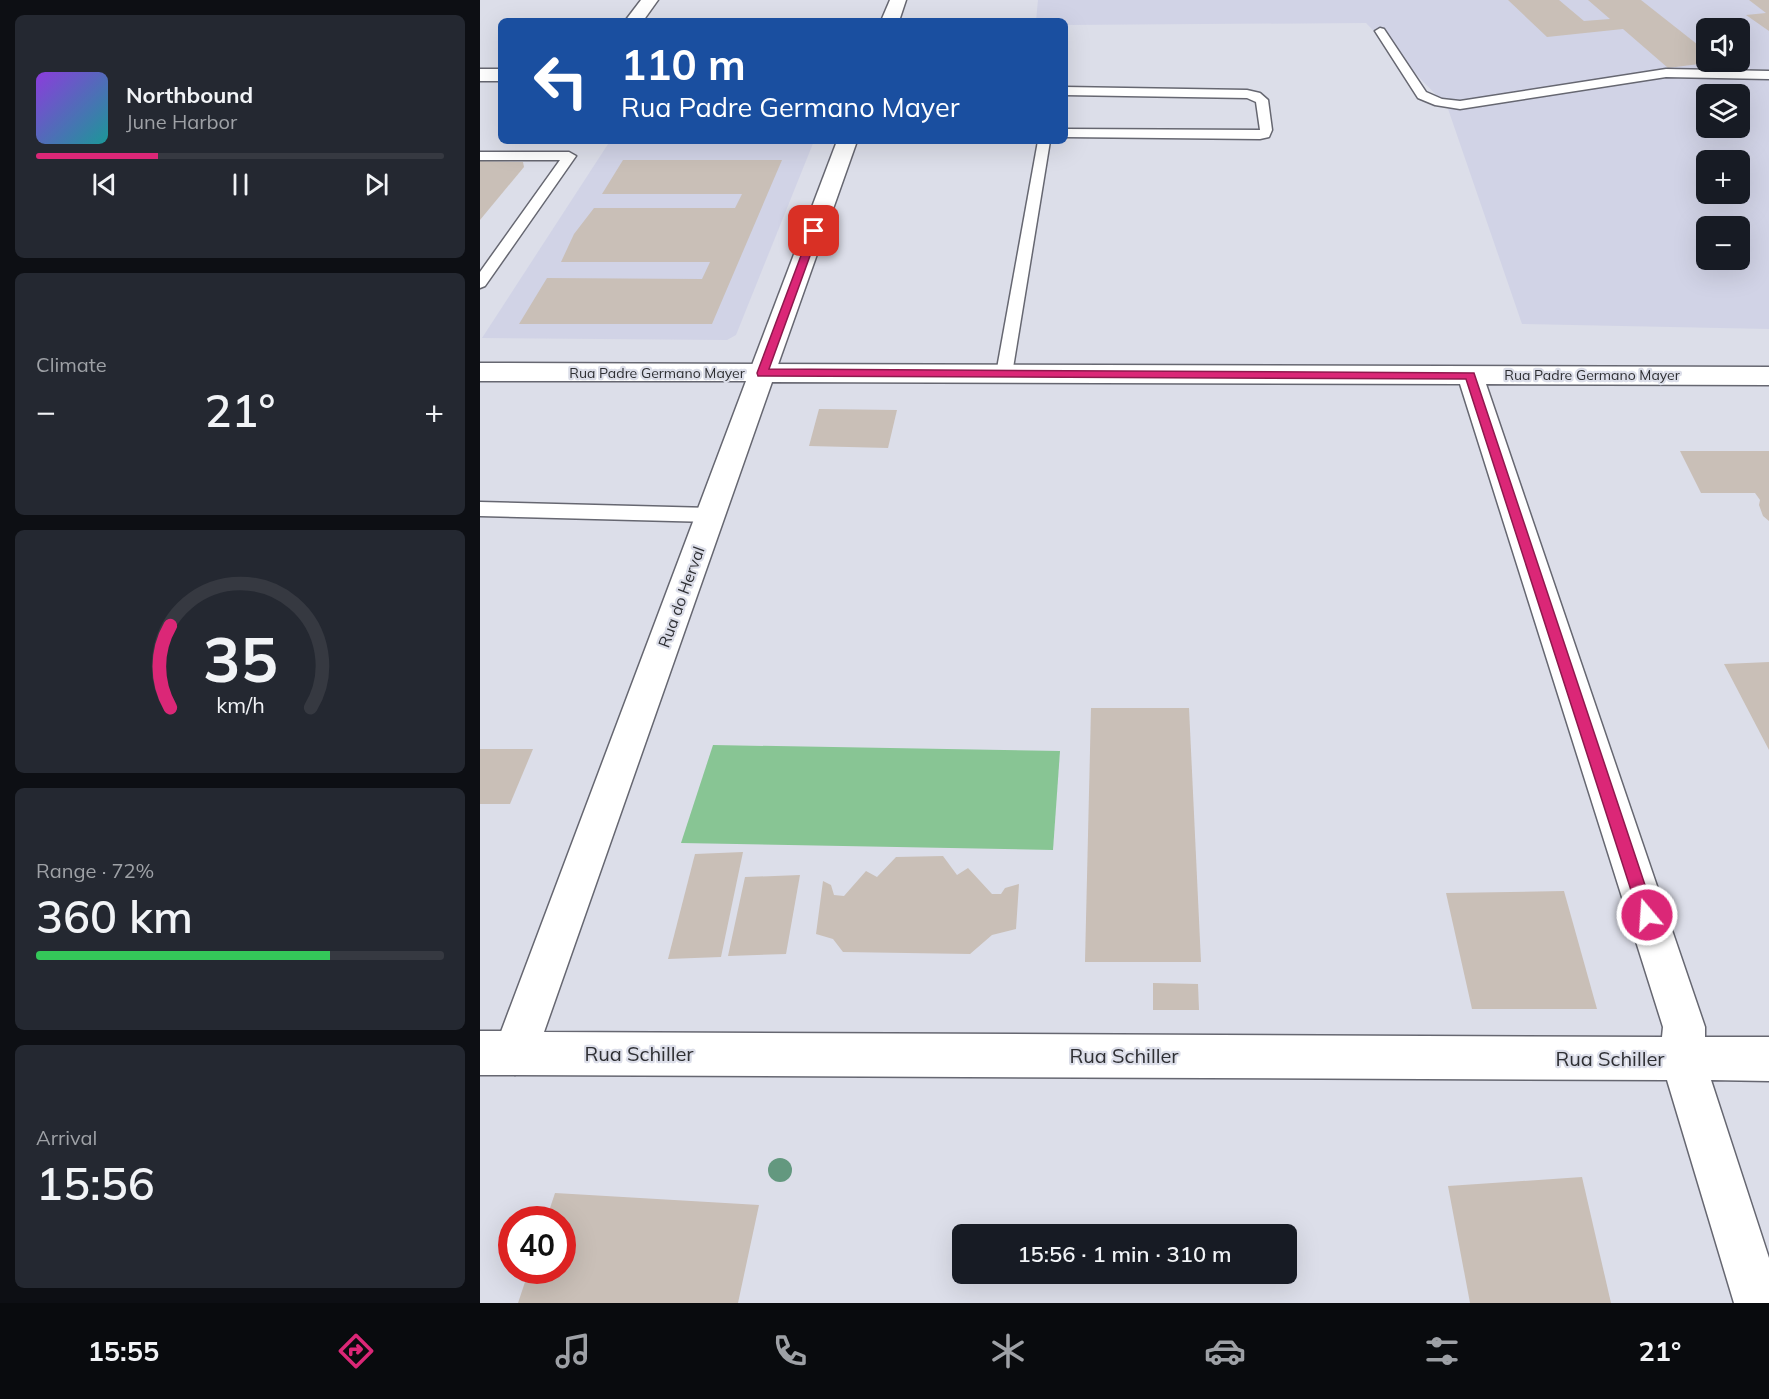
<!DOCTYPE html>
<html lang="en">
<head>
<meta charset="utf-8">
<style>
  body { margin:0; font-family:Mulish,sans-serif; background:#242831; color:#f1f3f6; height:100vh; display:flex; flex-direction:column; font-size:22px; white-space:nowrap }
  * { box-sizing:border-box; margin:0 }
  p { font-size:20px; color:#9ea1a6 }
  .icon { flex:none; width:33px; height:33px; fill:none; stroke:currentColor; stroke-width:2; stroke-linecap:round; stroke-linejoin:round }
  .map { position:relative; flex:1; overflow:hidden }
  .details { display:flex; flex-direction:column; gap:15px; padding:15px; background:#0d0f14; width:480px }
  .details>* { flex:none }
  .guide { position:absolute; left:18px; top:18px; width:570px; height:126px; border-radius:9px; box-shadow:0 6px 24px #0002; background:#1a4fa0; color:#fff; overflow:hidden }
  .tools { position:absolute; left:1216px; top:18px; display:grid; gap:12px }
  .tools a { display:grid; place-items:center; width:54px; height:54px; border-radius:9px; background:#171b24; box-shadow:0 6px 24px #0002; font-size:30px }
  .speed { position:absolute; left:18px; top:1206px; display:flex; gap:12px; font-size:30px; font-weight:700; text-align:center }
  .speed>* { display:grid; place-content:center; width:78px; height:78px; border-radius:50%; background:#171b24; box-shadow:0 6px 24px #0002; line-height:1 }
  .speed .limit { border:9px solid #d22; background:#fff; color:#111 }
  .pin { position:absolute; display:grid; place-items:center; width:51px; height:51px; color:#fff; margin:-26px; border-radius:12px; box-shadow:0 3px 9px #0006 }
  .me { position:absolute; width:66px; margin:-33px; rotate:342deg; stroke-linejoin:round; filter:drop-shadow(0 0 4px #0008) }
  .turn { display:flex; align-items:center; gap:21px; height:126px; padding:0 24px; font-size:27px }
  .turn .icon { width:78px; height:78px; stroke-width:2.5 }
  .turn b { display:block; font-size:42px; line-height:51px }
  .big { font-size:45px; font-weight:600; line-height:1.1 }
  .details .widget { flex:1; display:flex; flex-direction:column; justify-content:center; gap:9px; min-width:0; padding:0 21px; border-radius:9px; background:#242831 }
  .details .dial { align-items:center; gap:0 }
  .dial svg { height:156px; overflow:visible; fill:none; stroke:#363941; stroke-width:7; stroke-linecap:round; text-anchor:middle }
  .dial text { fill:#f1f3f6; stroke:none }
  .song { display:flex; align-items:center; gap:18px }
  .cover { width:72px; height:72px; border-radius:9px; background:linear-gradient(135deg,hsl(270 70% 55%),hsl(180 70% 35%)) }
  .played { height:6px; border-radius:3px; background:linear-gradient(90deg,#db2777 30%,#363941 30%) }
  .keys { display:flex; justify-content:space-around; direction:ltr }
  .heat { display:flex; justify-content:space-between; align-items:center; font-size:33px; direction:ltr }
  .charge { height:9px; border-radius:4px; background:linear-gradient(90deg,#34c759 72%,#363941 0) }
  .trip { position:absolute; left:472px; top:1224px; width:345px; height:60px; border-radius:9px; background:#171b24; box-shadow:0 6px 24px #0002; font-weight:600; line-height:60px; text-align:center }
  .tabs { display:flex; height:96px; justify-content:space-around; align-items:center; background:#090b0e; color:#9ea1a6 }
  .tabs .icon { width:42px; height:42px }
  .tabs .selected { color:#db2777 }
  .tabs b { font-size:27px; color:#f1f3f6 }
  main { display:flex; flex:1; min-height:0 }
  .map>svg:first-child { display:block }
  .built { fill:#d1d3e6; fill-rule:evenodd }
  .green { fill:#88c594 }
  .building { fill:#c9bfb7 }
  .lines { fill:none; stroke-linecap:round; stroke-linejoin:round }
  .service-casing { stroke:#666771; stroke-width:3 }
  .minor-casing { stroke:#666771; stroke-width:3 }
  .tertiary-casing { stroke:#666771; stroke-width:3 }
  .service { fill:#fff; fill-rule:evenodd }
  .minor { fill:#fff; fill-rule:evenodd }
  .tertiary { fill:#fff; fill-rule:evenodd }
  .tree { fill:#63987f }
  .route { fill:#db2777; stroke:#8e194d; stroke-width:1.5 }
  .labels { text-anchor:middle; stroke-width:4.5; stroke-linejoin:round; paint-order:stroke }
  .far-street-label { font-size:14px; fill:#2e2f33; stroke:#dcdee9 }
  .street-label { font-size:16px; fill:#2e2f33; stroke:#dcdee9 }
  .near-street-label { font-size:20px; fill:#2e2f33; stroke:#dcdee9 }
</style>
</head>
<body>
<main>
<section class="details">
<div class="widget">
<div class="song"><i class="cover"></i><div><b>Northbound</b><p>June Harbor</p></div></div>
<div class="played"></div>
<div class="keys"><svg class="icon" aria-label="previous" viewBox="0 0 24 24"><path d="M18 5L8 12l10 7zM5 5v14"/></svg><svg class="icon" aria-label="pause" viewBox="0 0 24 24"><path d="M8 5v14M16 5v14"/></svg><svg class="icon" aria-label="next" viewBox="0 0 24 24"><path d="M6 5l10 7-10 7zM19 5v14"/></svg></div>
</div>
<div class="widget"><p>Climate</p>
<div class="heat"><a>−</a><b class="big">21°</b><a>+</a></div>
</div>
<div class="widget dial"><svg viewBox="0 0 100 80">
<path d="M14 69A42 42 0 1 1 86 69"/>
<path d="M14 69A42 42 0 0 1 14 27" stroke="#db2777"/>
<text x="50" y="56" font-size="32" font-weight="700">35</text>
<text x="50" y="72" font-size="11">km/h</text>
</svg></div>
<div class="widget"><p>Range · 72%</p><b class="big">360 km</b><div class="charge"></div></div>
<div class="widget"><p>Arrival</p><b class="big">15:56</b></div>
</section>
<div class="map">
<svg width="1289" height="1303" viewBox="0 0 1289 1303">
  <rect width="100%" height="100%" fill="#dcdee9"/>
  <g class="built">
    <path d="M558,0h731v329l-247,-5 -75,-218 -81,-83 -301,2v-4h-29zM1227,28h33v34h-33zM1227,94h33v34h-33zM1227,160h33v34h-33zM1227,226h33v34h-33z"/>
    <path d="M130,141h204l-78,194 -9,5 -245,-2z"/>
  </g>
  <path class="green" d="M233,745l347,6 -7,99 -372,-7z"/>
  <g class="building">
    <path d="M1028,0h51l25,21 26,-2 -22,-19h53l66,52v11l-39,5 -45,-39 -76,8z"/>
    <path d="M1269,0h20v31l-23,-16 20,-2z"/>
    <path d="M143,160h159l-70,164h-193l28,-46 155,1 8,-17h-149l13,-28 20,-26h141l7,-14h-140z"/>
    <path d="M0,161l43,1 1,5 -44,53z"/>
    <path d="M339,409l78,1 -9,38 -79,-2z"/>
    <path d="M1200,451h89v70l-6,-5 -4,-11 1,-5 -5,-7h-54z"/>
    <path d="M1289,662v88l-45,-86z"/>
    <path d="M611,708h98l12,254h-116z"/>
    <path d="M0,749h53l-23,55h-30z"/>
    <path d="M263,852l-22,105 -53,2 27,-105z"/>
    <path d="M463,856l14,19 11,-7 24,26h9l4,-6 14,-4 -3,45 -24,6 -22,19 -127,-2 -10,-13 -17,-5 7,-53 8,4 3,10 10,1 22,-25 11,6 19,-20z"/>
    <path d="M320,875l-14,79 -58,2 17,-79z"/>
    <path d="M1084,891l33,118h-125l-26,-116z"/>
    <path d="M673,983l45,1 1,26h-46z"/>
    <path d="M1102,1177l29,126h-141l-22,-117z"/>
    <path d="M75,1193l204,12 -21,98h-220l11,-33h33v-50h-16z"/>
  </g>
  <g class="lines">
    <g class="service-casing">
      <g id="service">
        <path d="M900,28l4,1 42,63 16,7 18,2 206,-32 103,2v8l-103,-2 -206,32 -25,-4 -17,-7 -43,-67z"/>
        <path d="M585,87l182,3 13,3 8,7 4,30 -3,7 -9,2 -195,-2v-8l195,1 -4,-28 -9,-4 -182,-3z"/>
        <path d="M558,141h12l-38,233 -2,4h-12l-2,-4z"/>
        <path d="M0,152h89l7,4 -91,130 -5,2v-16l80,-112h-80z"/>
        <path d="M0,502l231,6 7,2 2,5 -2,5 -7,2 -231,-6z"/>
      </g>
    </g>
    <g class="minor-casing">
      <g id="minor">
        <path d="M161,0h17l-15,21h-18z"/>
        <path d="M410,0h16l-7,21h-18z"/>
        <rect x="0" y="69" width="21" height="12"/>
        <path d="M357,141h20l-82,232 -4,6 -9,3 -9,-3 -4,-6z"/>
        <path d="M0,1031h35l15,7 7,15 -7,15 -15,7h-35z"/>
      </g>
    </g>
    <g class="tertiary-casing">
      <path id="tertiary" d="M0,363l1289,4v18l-283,-1 219,643v10h64v44l-58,-1 58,178v45h-35l-67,-223 -1152,-5 -15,-7 -7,-15 253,-672h-266zM292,382l688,2 203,643 -1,10 -1118,-5z"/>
    </g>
    <use href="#service" class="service"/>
    <use href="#minor" class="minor"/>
    <use href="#tertiary" class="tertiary"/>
  </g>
  <circle class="tree" cx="300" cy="1170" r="12"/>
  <path class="route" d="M331,229l8,2 -50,138 705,4 181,542 -2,6 -6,2 -6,-2 -2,-6 -173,-536 -708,-3 -1,-3z"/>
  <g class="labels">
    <g class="far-street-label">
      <text x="177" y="378">Rua Padre Germano Mayer</text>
      <text x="1112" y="380">Rua Padre Germano Mayer</text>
    </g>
    <g class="street-label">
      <text transform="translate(201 597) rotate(-70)" y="6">Rua do Herval</text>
    </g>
    <g class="near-street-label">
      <text x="159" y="1061">Rua Schiller</text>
      <text x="644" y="1063">Rua Schiller</text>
      <text x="1130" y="1066">Rua Schiller</text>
    </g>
  </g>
</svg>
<div class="tools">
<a><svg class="icon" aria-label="sound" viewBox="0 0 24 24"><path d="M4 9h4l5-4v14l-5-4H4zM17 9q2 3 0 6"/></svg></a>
<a><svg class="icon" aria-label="layers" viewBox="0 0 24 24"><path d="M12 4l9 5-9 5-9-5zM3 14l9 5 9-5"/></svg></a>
<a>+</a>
<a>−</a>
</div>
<div class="speed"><div class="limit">40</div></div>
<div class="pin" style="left:334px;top:231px;background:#d93025"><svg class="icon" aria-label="arrive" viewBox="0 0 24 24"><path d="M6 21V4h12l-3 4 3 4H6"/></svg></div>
<svg class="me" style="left:1167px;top:915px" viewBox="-20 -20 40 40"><circle r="17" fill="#db2777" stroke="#fff" stroke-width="3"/><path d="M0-11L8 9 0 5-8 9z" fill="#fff"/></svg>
<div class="trip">15:56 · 1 min · 310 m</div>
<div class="guide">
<div class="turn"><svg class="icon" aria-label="left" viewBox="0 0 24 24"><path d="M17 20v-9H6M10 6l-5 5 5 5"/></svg><div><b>110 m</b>Rua Padre Germano Mayer</div></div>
</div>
</div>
</main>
<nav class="tabs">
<b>15:55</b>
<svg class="icon selected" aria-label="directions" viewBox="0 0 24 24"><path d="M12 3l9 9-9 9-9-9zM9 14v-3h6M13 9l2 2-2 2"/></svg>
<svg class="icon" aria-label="music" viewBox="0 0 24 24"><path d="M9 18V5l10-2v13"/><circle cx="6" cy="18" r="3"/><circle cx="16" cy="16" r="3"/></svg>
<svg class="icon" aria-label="phone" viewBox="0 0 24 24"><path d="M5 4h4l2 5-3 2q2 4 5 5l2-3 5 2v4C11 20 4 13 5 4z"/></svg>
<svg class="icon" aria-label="climate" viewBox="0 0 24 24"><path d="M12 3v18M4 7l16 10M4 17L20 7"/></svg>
<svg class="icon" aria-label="car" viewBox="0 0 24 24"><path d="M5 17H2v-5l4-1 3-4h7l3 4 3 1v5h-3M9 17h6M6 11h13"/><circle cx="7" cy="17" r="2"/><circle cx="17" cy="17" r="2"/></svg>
<svg class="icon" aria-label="filters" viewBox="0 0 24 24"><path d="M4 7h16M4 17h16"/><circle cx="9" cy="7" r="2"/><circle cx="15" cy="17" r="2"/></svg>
<b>21°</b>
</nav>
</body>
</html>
